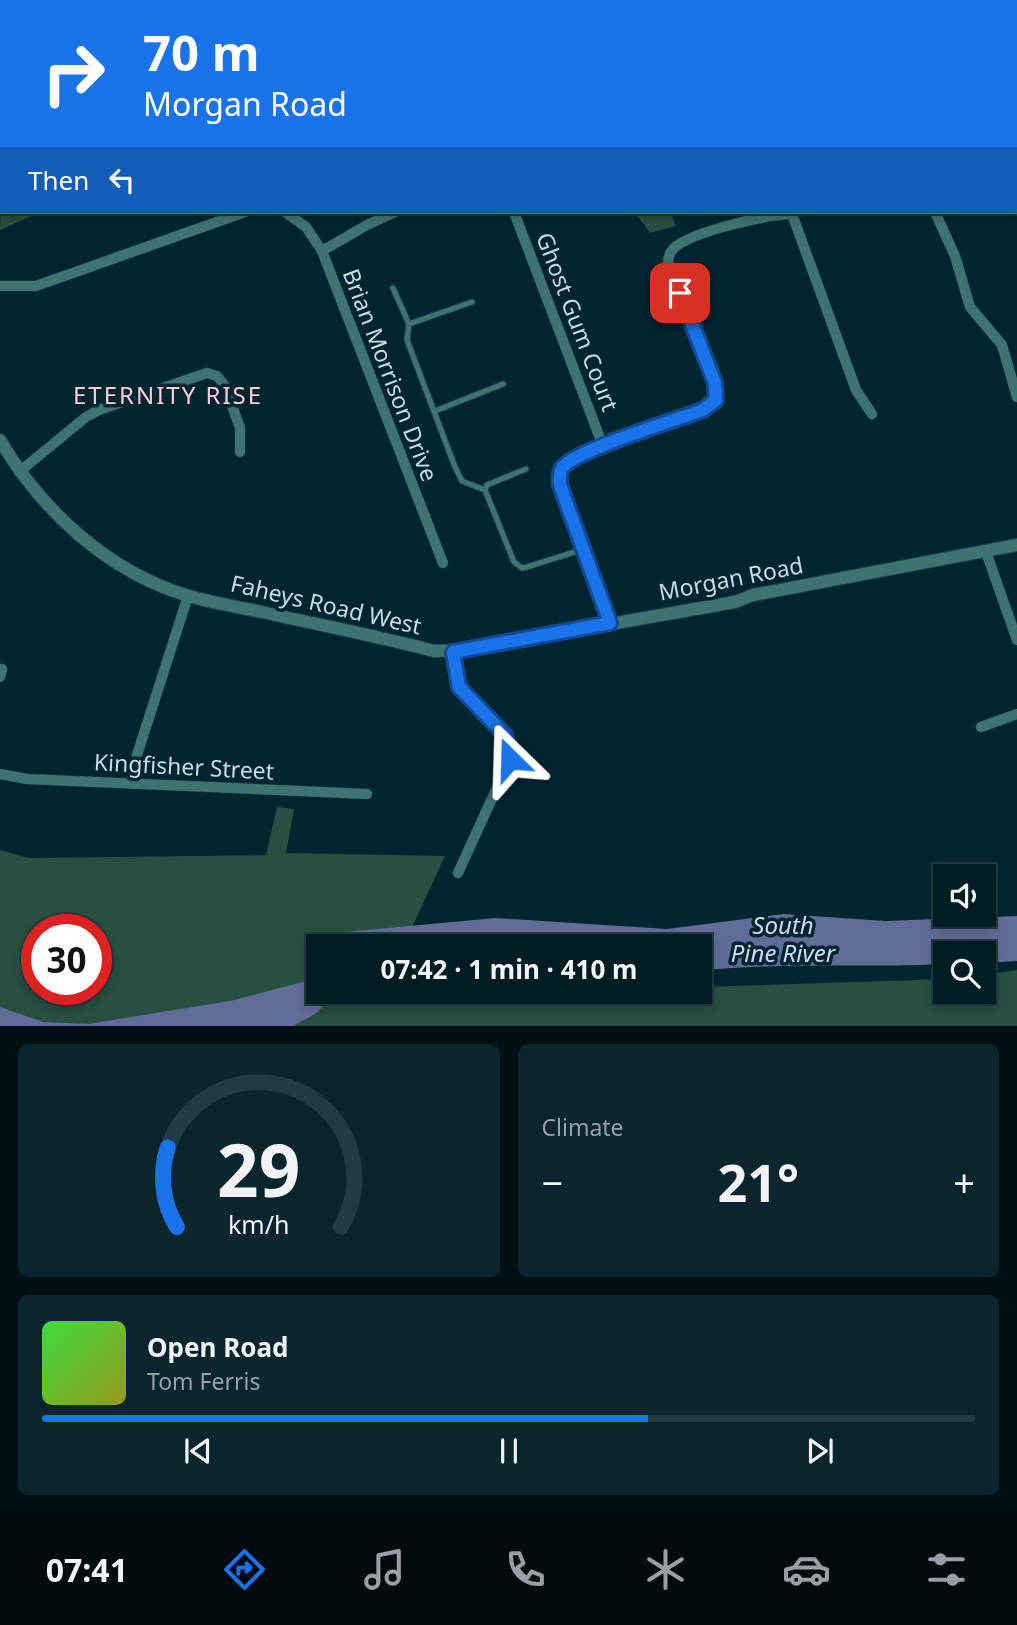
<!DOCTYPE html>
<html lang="en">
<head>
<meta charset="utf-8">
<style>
  body { margin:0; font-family:"Noto Sans",sans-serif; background:#0a252b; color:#f1f3f6; height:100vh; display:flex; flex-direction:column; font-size:26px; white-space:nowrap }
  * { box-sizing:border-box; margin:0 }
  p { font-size:23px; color:#95a1a6 }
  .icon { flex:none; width:38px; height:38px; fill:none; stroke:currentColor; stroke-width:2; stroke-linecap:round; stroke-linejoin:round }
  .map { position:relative; height:1026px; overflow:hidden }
  .drawer { display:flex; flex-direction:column; gap:18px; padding:18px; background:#000f13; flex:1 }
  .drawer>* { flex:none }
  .hud { position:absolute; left:0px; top:0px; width:1018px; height:214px; box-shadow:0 4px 10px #0003,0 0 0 2px #223a41; background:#1a73e8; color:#fff; overflow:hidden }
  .fabs { position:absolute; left:933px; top:864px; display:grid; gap:14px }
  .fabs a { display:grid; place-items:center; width:63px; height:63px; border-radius:0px; background:#001c23; box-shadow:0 4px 10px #0003,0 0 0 2px #223a41; font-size:35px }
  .speed { position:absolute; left:21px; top:914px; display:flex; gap:14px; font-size:35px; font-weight:700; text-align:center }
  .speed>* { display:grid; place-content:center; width:91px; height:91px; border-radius:50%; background:#001c23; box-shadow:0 4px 10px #0003,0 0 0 2px #223a41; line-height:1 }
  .speed .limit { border:10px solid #d22; background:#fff; color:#111 }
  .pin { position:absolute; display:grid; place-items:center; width:60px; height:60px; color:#fff; margin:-30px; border-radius:14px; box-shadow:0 4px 10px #0006 }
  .me { position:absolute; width:77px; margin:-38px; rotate:338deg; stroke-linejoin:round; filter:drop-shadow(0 0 5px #0008) }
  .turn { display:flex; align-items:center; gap:24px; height:147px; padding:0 28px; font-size:32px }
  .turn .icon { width:91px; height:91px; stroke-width:2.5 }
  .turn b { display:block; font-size:49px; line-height:60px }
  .then { display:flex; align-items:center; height:66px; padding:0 28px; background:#0003; gap:14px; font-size:26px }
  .big { font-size:52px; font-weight:700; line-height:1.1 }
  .drawer .tile { flex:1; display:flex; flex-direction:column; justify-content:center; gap:10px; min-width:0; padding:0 24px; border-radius:10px; background:#0a252b }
  .drawer .dial { align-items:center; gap:0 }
  .dial svg { height:182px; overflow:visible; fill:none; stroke:#223a41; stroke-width:7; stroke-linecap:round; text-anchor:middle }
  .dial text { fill:#f1f3f6; stroke:none }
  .song { display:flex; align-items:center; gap:21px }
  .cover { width:84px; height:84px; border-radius:10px; background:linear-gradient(135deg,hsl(120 70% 55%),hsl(60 70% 35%)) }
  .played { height:7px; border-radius:4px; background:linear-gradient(90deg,#1a73e8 65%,#223a41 65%) }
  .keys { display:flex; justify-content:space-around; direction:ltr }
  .heat { display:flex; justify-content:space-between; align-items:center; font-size:38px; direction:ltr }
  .drawer .tiles { flex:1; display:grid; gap:18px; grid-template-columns:1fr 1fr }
  .tile:last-child { grid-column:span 2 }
  .trip { position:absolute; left:306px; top:934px; width:406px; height:70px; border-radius:0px; background:#001c23; box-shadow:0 4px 10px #0003,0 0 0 2px #223a41; font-weight:700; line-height:70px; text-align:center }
  .tabs { display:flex; height:112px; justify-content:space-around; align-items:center; background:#000b0e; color:#95a1a6 }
  .tabs .icon { width:49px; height:49px }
  .tabs .active { color:#1a73e8 }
  .tabs b { font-size:32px; color:#f1f3f6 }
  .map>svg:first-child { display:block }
  .green { fill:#284f3f; fill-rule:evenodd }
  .water { fill:#626c98 }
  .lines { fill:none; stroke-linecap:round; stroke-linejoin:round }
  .stream { stroke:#626c98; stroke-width:3.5 }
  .service-casing { stroke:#20424c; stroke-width:7 }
  .minor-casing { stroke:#20424c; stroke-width:11 }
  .tertiary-casing { stroke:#20424c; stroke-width:14 }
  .service { stroke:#3d7472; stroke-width:5 }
  .minor { stroke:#3d7472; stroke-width:10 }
  .tertiary { stroke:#3d7472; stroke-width:12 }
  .route-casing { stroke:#114b97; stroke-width:18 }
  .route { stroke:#1a73e8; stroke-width:12 }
  .labels { text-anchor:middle; stroke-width:7; stroke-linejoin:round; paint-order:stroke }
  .street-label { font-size:23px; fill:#c8dce2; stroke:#00252f }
  .neighbourhood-label { font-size:24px; letter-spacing:2px; fill:#fdcbda; stroke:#00252f }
  .water-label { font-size:24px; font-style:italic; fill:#d1d8f4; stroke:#00252f }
</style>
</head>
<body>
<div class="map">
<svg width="1017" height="1027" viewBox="0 0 1017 1027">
  <rect width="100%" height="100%" fill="#00252f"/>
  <g class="green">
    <path d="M529,0h400l-405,2z"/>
    <path d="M2,153v59h39l-41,18z"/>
    <path d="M635,212h36l5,14 -26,7z"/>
    <path d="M277,807l17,2 -8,44 159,3 -42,91h-85v45h63v3l17,-3h302v-5l245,-8v13h39v-17l33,-5v56h-1017v-176l28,8 238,-3zM37,929h59v60h-59z"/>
  </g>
  <g class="water">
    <path d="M783,914l102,7 132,-5v45l-33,2v-9h-39v10c-82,4 -164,-2 -245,7v-24h-382l-5,-12 182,-17 172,11z"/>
    <path d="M318,978v14h31l-21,8 -11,13 -24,13h-293v-19l43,15 45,2 142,-23z"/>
  </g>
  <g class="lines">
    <g class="stream">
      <path d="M817,2v-2"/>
      <path d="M865,2l2,-2"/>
      <path d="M0,198h2"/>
    </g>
    <g class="service-casing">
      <g id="service">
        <path d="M393,288l16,36 -2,16 48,127 7,14 23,9"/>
        <path d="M409,324l63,-22"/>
        <path d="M435,411l68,-27"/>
        <path d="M526,469l-39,16 -2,5 29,72 8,6 5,-1 57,-18"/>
      </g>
    </g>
    <g class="minor-casing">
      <g id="minor">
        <path d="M0,14l2,-8"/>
        <path d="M285,212l21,15 16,24 121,312"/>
        <path d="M514,212l89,234"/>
        <path d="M935,212l20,44 15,51 32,38 15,52"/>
        <path d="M792,214l64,176 16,24"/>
        <path d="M322,251l45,-26 28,-13"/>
        <path d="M0,286h36l209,-74"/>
        <path d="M19,472l67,-55 13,-7 108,-37 10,3 8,10 15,42v24"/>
        <path d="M986,552l31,88"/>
        <path d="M610,623l-50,-138 2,-17c25,-23 106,-45 141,-58l13,-11 -1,-16 -47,-120c0,-6 1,-10 6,-15 19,-17 92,-33 118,-34l2,-2"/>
        <path d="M453,652l6,35 46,48 4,11 1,13 -52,114"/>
        <path d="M0,677l2,-8"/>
        <path d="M981,727l36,-13"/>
        <path d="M0,774l27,5 340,15"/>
        <path d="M133,784l4,-29 51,-159"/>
      </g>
    </g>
    <g class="tertiary-casing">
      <path id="tertiary" d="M0,440c42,71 108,132 189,156 24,7 49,11 73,16 58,13 115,24 172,39l30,-1 271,-48 18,-7 264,-50"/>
    </g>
    <use href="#service" class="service"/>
    <use href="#minor" class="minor"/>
    <use href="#tertiary" class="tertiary"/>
  </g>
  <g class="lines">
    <g class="route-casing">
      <path id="route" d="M510,759l-1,-13 -4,-11 -46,-48 -6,-35 157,-29 -50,-138c0,-6 -1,-12 2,-17 11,-17 117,-49 141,-58l13,-10 -1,-17 -35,-90"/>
    </g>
    <use href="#route" class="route"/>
  </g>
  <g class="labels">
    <g class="street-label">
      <text transform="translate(577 322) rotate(69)" y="8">Ghost Gum Court</text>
      <text transform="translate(390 375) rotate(69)" y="8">Brian Morrison Drive</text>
      <text transform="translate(731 579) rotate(-11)" y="8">Morgan Road</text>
      <text transform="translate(326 605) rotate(13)" y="8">Faheys Road West</text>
      <text transform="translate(184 767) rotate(3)" y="8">Kingfisher Street</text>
    </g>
    <g class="neighbourhood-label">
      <text x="168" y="404">ETERNITY RISE</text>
    </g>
    <g class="water-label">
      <text x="783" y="934">South<tspan x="783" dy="28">Pine River</tspan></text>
    </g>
  </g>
</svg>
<div class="fabs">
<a><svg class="icon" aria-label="sound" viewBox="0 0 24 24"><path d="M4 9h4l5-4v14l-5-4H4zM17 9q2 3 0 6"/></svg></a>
<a><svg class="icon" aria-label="search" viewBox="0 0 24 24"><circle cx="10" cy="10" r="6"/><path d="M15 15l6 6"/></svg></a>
</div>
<div class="speed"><div class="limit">30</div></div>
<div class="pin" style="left:680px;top:293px;background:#d93025"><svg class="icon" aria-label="arrive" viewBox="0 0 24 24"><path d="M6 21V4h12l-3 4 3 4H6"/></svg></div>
<svg class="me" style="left:510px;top:759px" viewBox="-20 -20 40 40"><path d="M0-17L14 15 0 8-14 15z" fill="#1a73e8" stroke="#fff" stroke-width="4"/></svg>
<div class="trip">07:42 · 1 min · 410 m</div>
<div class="hud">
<div class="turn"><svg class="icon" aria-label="right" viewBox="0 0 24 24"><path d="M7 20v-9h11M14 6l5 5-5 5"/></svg><div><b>70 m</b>Morgan Road</div></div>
<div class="then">Then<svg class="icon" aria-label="left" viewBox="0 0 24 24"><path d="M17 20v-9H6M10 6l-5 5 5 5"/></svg></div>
</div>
</div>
<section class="drawer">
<div class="tiles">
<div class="tile dial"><svg viewBox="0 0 100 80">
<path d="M14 69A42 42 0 1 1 86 69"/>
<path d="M14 69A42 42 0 0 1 10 34" stroke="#1a73e8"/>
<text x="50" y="56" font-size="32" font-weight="700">29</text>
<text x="50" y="72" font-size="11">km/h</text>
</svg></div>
<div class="tile"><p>Climate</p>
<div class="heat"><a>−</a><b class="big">21°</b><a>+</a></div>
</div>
<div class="tile">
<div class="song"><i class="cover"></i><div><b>Open Road</b><p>Tom Ferris</p></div></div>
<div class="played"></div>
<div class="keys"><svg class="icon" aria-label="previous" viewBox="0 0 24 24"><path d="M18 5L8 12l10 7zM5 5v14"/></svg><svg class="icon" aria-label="pause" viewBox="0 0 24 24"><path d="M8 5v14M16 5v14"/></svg><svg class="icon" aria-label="next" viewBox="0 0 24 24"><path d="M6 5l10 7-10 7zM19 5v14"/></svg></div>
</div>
</div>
</section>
<nav class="tabs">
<b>07:41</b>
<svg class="icon active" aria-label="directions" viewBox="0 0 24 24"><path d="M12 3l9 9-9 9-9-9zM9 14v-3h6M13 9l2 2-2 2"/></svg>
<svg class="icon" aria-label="music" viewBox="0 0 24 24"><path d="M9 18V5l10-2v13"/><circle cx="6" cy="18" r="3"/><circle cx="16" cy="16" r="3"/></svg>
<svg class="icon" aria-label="phone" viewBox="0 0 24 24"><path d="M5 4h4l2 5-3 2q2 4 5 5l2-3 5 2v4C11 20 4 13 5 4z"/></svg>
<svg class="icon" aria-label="climate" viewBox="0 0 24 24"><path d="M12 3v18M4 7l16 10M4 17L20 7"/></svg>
<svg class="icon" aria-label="car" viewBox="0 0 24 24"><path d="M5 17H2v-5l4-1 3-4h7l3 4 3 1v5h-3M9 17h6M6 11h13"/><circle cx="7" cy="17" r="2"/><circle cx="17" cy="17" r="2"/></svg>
<svg class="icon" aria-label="filters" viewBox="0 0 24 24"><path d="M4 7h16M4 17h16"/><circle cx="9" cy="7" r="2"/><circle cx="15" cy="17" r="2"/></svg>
</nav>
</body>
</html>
